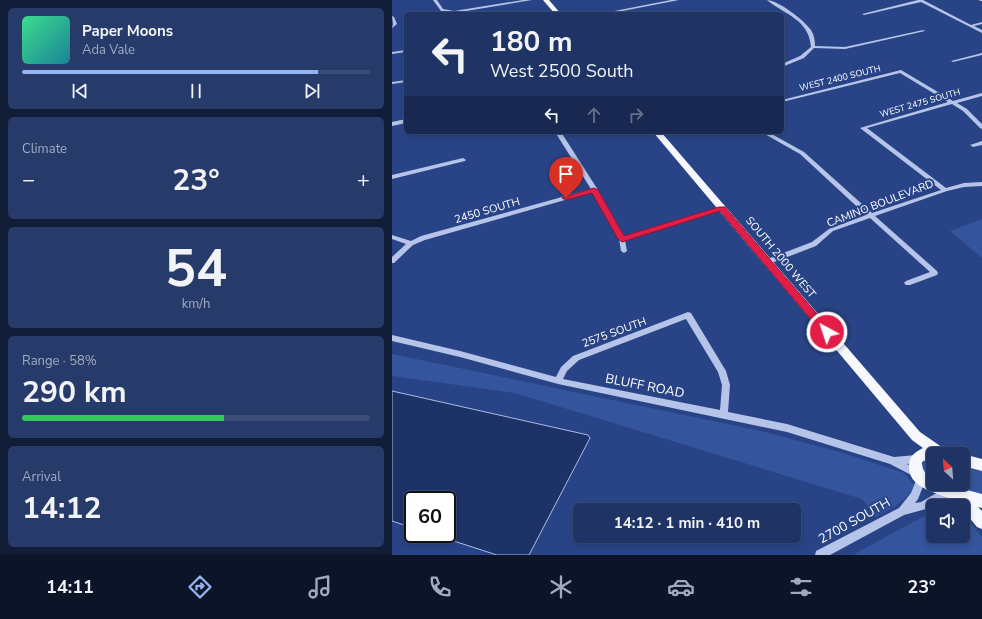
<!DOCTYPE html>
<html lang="en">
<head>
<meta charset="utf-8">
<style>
  body { margin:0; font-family:"Nunito Sans",sans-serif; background:#273b6a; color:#f1f3f6; height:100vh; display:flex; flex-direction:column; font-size:15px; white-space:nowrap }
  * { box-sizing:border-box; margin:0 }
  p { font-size:13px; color:#a1aabf }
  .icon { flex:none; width:22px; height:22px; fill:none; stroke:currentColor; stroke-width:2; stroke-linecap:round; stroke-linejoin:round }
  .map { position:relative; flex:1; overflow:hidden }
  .panel { display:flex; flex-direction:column; gap:8px; padding:8px; background:#111c37; width:392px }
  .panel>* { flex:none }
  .hud { position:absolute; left:12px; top:12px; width:380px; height:122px; border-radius:6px; box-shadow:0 2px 6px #0003,0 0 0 1px #3c4e78; background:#1f3364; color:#f1f3f6; overflow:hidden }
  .needle { width:26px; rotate:334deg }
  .controls { position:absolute; left:534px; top:447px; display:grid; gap:8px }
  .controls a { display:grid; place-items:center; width:44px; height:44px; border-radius:6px; background:#1f3364; box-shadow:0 2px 6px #0003,0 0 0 1px #3c4e78; font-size:20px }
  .speed { position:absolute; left:12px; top:491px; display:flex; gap:8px; font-size:20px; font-weight:700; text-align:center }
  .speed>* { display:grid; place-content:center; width:52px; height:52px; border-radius:50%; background:#1f3364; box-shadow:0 2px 6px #0003,0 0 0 1px #3c4e78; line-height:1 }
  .speed .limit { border:2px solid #111; border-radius:6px; background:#fff; color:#111 }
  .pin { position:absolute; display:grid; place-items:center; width:34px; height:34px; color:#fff; margin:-41px -17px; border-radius:50% 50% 50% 0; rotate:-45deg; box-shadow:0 0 4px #0007 }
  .pin .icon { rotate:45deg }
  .me { position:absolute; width:44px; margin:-22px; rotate:320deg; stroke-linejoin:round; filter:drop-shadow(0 0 3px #0008) }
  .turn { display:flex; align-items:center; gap:14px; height:84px; padding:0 20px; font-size:18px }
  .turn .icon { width:52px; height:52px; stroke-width:2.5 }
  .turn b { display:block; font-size:28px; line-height:34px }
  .lanes { display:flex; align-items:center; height:38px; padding:0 20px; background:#0003; justify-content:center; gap:20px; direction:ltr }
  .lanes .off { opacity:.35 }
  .big { font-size:30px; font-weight:700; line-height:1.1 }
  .panel .card { flex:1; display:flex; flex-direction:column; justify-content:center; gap:6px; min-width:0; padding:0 14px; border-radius:6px; background:#273b6a }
  .panel .dial { align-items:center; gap:0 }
  .dial b { font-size:52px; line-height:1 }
  .song { display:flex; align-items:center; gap:12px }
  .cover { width:48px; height:48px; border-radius:6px; background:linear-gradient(135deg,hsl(150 70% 55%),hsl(190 70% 35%)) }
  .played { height:4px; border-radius:2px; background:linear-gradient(90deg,#95b2f1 85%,#3c4e78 85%) }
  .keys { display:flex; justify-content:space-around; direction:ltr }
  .heat { display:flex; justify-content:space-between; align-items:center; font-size:22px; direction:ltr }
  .charge { height:6px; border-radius:3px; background:linear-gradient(90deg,#34c759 58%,#3c4e78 0) }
  .trip { position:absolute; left:181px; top:503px; width:228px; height:40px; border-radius:6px; background:#1f3364; box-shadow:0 2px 6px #0003,0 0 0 1px #3c4e78; font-weight:700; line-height:40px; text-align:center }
  .menu { display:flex; height:64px; justify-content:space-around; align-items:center; background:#0c1428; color:#a1aabf }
  .menu .icon { width:28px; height:28px }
  .menu .on { color:#95b2f1 }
  .menu b { font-size:18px; color:#f1f3f6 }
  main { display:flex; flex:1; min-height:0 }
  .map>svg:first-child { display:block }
  .green { fill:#34549d }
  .water { fill:#1d3267; stroke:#aabde8 }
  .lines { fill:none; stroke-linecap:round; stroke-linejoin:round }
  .minor { fill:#b5c4e8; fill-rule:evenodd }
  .major { fill:#f6f8fe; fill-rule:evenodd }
  .route { fill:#e11d48; stroke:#92132f }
  .labels { text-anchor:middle; stroke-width:4; stroke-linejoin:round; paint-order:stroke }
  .far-street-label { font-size:9px; fill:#fff; stroke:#294486 }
  .street-label { font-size:11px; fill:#fff; stroke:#294486 }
  .near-street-label { font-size:13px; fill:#fff; stroke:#294486 }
</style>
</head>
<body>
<main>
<section class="panel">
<div class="card">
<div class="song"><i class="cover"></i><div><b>Paper Moons</b><p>Ada Vale</p></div></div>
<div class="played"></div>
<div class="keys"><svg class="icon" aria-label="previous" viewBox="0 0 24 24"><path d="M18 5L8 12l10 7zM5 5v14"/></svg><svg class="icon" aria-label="pause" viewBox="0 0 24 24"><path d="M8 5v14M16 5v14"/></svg><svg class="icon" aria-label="next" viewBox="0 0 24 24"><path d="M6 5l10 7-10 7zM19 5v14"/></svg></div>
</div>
<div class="card"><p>Climate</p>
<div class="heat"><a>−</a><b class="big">23°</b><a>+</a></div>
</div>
<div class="card dial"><b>54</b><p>km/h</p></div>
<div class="card"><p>Range · 58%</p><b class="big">290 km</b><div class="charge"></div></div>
<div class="card"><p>Arrival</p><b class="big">14:12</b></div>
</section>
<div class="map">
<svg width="590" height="555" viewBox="0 0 590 555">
  <rect width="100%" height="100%" fill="#294486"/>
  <g class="green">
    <path d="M590,219v39l-32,-27z"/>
    <path d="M0,354l369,77 79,21 64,21 10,12 -3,8 -17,14 -18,10 -14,-18 -347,-106 -123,-17z"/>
    <path d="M541,458v23l-9,-9 -2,-7 3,-5z"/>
    <path d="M571,466l19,5v23l-37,-10h18z"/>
    <path d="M541,511v25h30v-22l19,23v18h-129z"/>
  </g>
  <path class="water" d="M0,391l196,44 2,3 -61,117h-32l-65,-21h15v-34h-34v28l-21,-7z"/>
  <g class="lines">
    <g class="minor">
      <path d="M41,0h4l6,9 11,2 69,-11h9l-78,13 -13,-2z"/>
      <path d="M279,0h8l-72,14h-8z"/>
      <path d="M375,0c11,0 38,21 44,30 3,5 4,10 4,16l30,1 78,-17 2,1 -80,18 -31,-1 -10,10 -22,9v-3l18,-8 11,-9c-2,-28 -26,-32 -44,-47z"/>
      <path d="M526,0h5l48,25 11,-3v2l-8,2 8,4v3l-61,-31 -57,13 -2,-1z"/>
      <path d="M587,0h3v1h-2z"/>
      <path d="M0,16l2,1 3,7 -5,4 1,-4z"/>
      <path d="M14,50v2l-14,2v-2z"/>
      <path d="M590,53v2l-29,7 -2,-1z"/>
      <path d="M509,70l52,31 29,-8v3l-25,7 10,6 15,15v5l-2,-1 -17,-17 -11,-7 -85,24 79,60 18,-5 18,-1v4l-18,1 -17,4 -72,25 62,55 1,2 -1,2 -27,10h-4l-2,-2 2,-2 24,-9 -60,-54 -37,13 -17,15 -47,18h-4l-1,-2 1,-2 47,-18 17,-13 37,-14 -66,-61 -39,-22h7l36,20 68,61 69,-23 -81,-62 88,-26 -48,-29 -118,29v-2z"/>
      <path d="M14,80v2l-14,2v-2z"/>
      <path d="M14,119v4l-14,3v-4z"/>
      <path d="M163,132h6l37,58 26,46 96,-29 2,-1 3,2 -1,1 -99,31 2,11 -3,2 -3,-2 -2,-12 -26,-47 -168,48 -12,5 -19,18h-2v-6l14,-13 -14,-5v-4l19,6 10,-5 170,-47z"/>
      <path d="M590,141v4l-9,2 -3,-2z"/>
      <path d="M71,158l3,2 -1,1 -73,18v-4z"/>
      <path d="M296,312l3,1 35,58 4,14 -2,27 59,12 107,33 22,-2 3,1 2,3 -2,3 -12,2 13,7 1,4 3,1 2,3 -8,20 -3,4 6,-1 28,-16 3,2 2,3 -2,3 -26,15 -22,6 -74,40h-15l1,-4 83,-43 12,-15 6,-15 -27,-14 -103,-32 -229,-48 -98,-27 -68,-16v-6l68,16 96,26 5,-10 12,-11zM294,319l32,53 4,13 -2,25 -157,-31 4,-8 12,-11z"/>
    </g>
    <g class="major">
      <path d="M151,0h6l12,14h-6z"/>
      <path d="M261,132h8l259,300 26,18 1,4h-14v6l-5,-1 -6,3c0,9 4,12 11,17v5h12l37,10v14l-4,-1 4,4v18l-5,-2 -14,-17v-4h-3c-12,-14 -52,-13 -51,-40 0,-10 5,-13 14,-18l-11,-8z"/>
      <path d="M571,454l19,5v12l-19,-5z"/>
    </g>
  </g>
  <path class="route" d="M202,188l4,2 26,46 95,-29h6l105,122 2,3 -2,2h-7l-103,-123 -98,31 -4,-3 -26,-46 -26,7 -4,-2z"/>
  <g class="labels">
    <g class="far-street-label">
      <text transform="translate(448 78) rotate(-14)" y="3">WEST 2400 SOUTH</text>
      <text transform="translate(528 103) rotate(-16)" y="3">WEST 2475 SOUTH</text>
    </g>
    <g class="street-label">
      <text transform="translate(488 203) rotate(-21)" y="4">CAMINO BOULEVARD</text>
      <text transform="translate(95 210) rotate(-16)" y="4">2450 SOUTH</text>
      <text transform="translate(389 257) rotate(50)" y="4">SOUTH 2000 WEST</text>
      <text transform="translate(222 332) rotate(-20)" y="4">2575 SOUTH</text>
    </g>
    <g class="near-street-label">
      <text transform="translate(253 385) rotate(11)" y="5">BLUFF ROAD</text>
      <text transform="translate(462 520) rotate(-29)" y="5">2700 SOUTH</text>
    </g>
  </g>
</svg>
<div class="controls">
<a><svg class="needle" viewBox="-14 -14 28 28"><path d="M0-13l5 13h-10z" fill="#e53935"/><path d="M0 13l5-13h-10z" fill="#a1aabf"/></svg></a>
<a><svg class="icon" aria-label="sound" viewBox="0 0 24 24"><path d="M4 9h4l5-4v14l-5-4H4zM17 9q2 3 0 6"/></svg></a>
</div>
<div class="speed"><div class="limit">60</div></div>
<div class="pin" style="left:174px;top:198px;background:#d93025"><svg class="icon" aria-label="arrive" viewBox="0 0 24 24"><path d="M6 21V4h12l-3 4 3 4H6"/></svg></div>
<svg class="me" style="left:435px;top:332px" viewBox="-20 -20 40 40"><circle r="17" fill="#e11d48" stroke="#fff" stroke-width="3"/><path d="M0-11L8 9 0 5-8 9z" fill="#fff"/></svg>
<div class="trip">14:12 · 1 min · 410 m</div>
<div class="hud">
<div class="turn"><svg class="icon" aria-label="left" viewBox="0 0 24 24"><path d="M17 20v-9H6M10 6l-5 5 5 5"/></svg><div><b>180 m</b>West 2500 South</div></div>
<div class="lanes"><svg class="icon" aria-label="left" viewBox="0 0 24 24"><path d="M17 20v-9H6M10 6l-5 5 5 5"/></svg><svg class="icon off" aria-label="ahead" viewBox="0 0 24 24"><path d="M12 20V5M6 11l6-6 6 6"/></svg><svg class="icon off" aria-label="right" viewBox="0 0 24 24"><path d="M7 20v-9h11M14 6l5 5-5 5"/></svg></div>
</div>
</div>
</main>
<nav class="menu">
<b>14:11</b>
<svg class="icon on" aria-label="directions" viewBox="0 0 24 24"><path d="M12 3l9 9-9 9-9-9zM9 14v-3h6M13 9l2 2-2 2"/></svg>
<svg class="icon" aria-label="music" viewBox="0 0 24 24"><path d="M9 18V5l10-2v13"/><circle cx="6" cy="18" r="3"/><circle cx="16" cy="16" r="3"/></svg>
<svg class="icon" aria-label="phone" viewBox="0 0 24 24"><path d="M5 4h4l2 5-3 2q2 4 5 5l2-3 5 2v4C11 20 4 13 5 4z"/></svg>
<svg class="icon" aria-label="climate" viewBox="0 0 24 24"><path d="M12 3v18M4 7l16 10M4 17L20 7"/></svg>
<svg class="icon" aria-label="car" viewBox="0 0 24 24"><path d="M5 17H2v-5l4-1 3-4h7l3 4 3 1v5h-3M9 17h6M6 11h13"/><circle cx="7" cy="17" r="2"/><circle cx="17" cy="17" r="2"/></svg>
<svg class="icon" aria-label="filters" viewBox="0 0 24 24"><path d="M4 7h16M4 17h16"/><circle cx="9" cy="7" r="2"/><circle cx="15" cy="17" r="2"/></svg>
<b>23°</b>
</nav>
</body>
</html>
